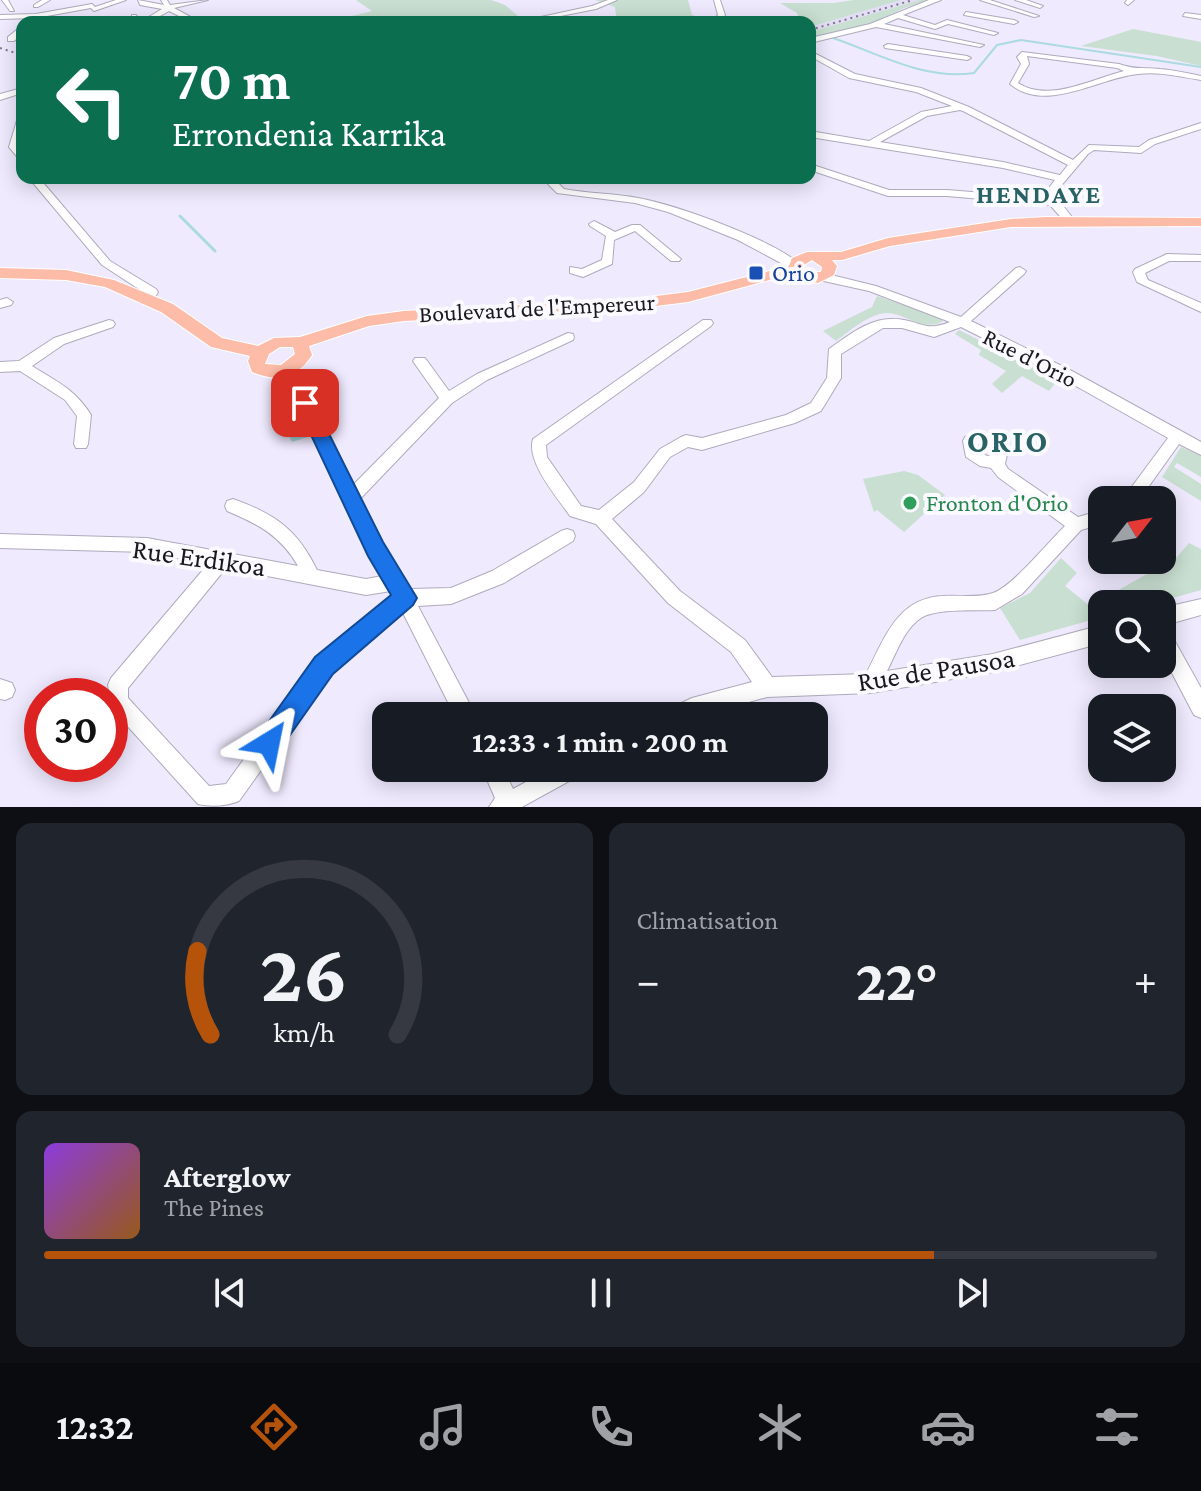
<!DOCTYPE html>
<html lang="fr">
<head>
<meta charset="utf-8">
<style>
  body { margin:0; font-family:"Crimson Pro",serif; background:#20242c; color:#f1f3f6; height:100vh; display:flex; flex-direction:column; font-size:30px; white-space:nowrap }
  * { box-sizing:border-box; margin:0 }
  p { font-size:26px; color:#9ea1a6 }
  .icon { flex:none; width:44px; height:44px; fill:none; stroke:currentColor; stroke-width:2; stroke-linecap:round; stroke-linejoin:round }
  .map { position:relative; height:807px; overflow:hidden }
  .panel { display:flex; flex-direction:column; gap:16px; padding:16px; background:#0d0f14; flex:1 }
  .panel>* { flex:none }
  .top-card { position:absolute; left:16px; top:16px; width:800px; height:168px; border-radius:16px; box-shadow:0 4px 20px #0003; background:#0b6e4f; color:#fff; overflow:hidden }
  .needle { width:52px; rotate:59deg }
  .buttons { position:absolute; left:1088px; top:486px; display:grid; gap:16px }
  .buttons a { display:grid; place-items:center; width:88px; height:88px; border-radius:16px; background:#171b24; box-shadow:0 4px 20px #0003; font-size:40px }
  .speed { position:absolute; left:24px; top:678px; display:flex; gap:16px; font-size:40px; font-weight:700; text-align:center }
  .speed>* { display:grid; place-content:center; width:104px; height:104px; border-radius:50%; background:#171b24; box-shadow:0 4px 20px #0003; line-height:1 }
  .speed .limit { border:12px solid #d22; background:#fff; color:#111 }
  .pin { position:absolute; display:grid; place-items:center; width:68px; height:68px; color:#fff; margin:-34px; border-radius:16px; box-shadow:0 4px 12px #0006 }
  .me { position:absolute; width:88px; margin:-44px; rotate:35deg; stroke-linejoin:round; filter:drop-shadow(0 0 6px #0008) }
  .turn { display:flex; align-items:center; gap:28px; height:168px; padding:0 24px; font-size:36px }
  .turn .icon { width:104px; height:104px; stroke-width:2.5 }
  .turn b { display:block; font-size:56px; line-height:68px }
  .big { font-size:60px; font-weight:700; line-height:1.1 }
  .panel .widget { flex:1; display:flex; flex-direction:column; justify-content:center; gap:12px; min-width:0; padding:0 28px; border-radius:16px; background:#20242c }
  .panel .dial { align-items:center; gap:0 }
  .dial svg { height:208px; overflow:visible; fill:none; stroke:#363941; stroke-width:7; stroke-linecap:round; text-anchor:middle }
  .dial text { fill:#f1f3f6; stroke:none }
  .song { display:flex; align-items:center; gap:24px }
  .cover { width:96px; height:96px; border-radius:12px; background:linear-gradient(135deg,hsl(270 70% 55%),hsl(30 70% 35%)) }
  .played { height:8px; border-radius:4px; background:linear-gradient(90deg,#b45309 80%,#363941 80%) }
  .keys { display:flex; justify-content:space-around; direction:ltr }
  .heat { display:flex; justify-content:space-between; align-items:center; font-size:44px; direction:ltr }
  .panel .tiles { flex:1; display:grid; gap:16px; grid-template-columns:1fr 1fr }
  .widget:last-child { grid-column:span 2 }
  .trip { position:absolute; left:372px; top:702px; width:456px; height:80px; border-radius:16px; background:#171b24; box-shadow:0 4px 20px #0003; font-weight:700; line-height:80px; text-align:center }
  .tab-bar { display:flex; height:128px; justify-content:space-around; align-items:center; background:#090b0e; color:#9ea1a6 }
  .tab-bar .icon { width:56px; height:56px }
  .tab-bar .selected { color:#b45309 }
  .tab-bar b { font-size:36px; color:#f1f3f6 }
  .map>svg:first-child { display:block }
  .built { fill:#e4ddf7 }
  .green { fill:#c8dfd1 }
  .water { fill:#abdbe0 }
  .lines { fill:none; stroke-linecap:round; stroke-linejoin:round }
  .stream-far1 { stroke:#abdbe0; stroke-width:2 }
  .stream { stroke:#abdbe0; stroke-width:3 }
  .minor-casing { stroke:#afaabc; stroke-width:2 }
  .major-casing { stroke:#fff; stroke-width:2 }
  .minor { fill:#fff; fill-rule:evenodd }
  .major { fill:#fcbca8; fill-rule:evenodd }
  .rail { stroke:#7c7885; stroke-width:2; stroke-dasharray:2 4; stroke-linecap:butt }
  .route { fill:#1a73e8; stroke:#114b97; stroke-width:2 }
  .transit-dot { fill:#1a4fb4; stroke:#fbfafe; stroke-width:3 }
  .leisure-dot { fill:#2e9e5b; stroke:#fbfafe; stroke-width:3 }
  .labels { text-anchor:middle; stroke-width:8; stroke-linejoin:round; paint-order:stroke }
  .transit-label { font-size:24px; fill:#164399; stroke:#fbfafe; text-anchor:start }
  .street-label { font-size:24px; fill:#1b1920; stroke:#fbfafe }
  .leisure-label { font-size:24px; fill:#27864d; stroke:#fbfafe; text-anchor:start }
  .far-district-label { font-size:26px; font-weight:bold; letter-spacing:2px; fill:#286265; stroke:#fbfafe }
  .near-street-label { font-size:28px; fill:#1b1920; stroke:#fbfafe }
  .district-label { font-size:32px; font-weight:bold; letter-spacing:2px; fill:#286265; stroke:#fbfafe }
</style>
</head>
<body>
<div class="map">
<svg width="1201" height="807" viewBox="0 0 1201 807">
  <rect width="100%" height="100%" fill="#efeafe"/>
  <path class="built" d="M901,0h19l-110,32v-5z"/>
  <g class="green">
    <path d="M356,0h135l14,5 20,17h-197l44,-11z"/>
    <path d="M595,0h93l4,15 23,7h-132l33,-6 -1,-9z"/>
    <path d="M854,0h47l-91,27v-5h-23l12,-3 -2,-6 -17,-10h54z"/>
    <path d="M920,0h10l-26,8 -34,16 -60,14v-6z"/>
    <path d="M1133,29l68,13v24l-44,-10 -76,-10z"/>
    <path d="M877,296l64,22 2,3c-18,12 -38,-8 -56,-8 -19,1 -37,18 -51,28l-13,-10 49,-24z"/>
    <path d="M959,330l95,48 2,4 -7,9 -27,-15 -20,17 -10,-9 14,-13 -27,-16 2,-5 -26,-16z"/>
    <path d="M1181,447l20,9v21l-24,-14 -3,4 27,17v17l-39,-24z"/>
    <path d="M904,471l14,4 27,20 -41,37 -27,-22 -3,2 -11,-33z"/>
    <path d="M1189,543l12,6v41l-50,14h-49v13l-82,23 -20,-32 30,-15 31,-35 16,15 -12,13 25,20 66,-37 8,3z"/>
  </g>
  <path class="water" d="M290,401l15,19 6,16 -19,6 -17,-32z"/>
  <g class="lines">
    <g class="stream-far1">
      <path d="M724,16l12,6"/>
      <path d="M810,35h6"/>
      <path d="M830,37c46,15 94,44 144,36l23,-28 24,-5 180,27"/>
    </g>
    <g class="stream">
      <path d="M132,178l1,4"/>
      <path d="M180,216l35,35"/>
    </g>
    <g class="minor-casing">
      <g id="minor">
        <path d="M2,0h6l6,11h-4z"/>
        <path d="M42,0h8l-12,7h-4v-2z"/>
        <path d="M116,0h10l-32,11 -3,-3 -55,10 -36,1v-4l36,-1 56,-10 3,3z"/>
        <path d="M138,0l26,5 -3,-5h6l3,5 38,-5 -34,8 26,14h-9l-22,-11 -18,10 -20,1 1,-7h4l2,4 9,-1 15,-9 -22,-4z"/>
        <path d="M608,0h9l-21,9 -66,13 -3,-2 65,-14z"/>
        <path d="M714,0h6l5,15 -5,7h-8l6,-7z"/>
        <path d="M929,0h12l-38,15 32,10 12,-5 51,13 -4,2 -46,-11 -13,5 -37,-11 -14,6 100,21 -4,2 -104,-20 -66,16v-5l5,-1 55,-13z"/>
        <path d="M980,0h10l49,16 -5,1z"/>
        <path d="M1015,0h11l17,6 -3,2z"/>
        <path d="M1127,0h7l-6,5 -3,-2z"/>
        <path d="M966,12l48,8 4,2 -4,2 -50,-9z"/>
        <path d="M1185,13l16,2v4l-18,-3z"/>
        <path d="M19,28h3v6l-8,7h-6v-4z"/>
        <path d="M888,44l79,12 4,2 -4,2 -82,-12 -1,-2z"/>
        <path d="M810,51l45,23 66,14 48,19 104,53 16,-15 50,2 10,-7 52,-17v6l-46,15 -14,9 -47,-3 -6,4 -34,40 21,27 -5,3 -4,-1 -16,-18 -103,-9h-59l-78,-26v-6l79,26h58l99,8 -2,-4 11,-14 -52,-12 -193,-31v-6l59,10 52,-29 31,-6 -36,-14 -67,-14 -39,-22zM960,110l3,1 105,54 -8,10 -57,-13 -123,-20 47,-26z"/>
        <path d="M1022,52l97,12c17,6 23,3 41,5 13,1 27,4 41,7v4c-21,-3 -42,-9 -63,-6 -40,4 -92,40 -128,10l11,-20 -4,-7zM1027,56l90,12 7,3c-32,8 -75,32 -106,12l11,-19z"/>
        <path d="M22,88v5l-22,7v-6z"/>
        <path d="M22,114v20l-3,13 3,4v9l-3,-1 -10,-12 9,-30z"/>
        <path d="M29,178h10l71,83 46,28 2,3 -5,9h-8l-2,-3 2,-5 -43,-28z"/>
        <path d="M549,178h10l-1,5 6,6c25,5 50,4 74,9 39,7 136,42 164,68l-6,4 -4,-1 -54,-29 -70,-28 -33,-9 -78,-10 -9,-9z"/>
        <path d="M594,221l21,11 17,-7h8l41,34 -2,2h-8l-36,-30 -21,9 -2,24 -29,13 -13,-4v-6l12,2 20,-9 4,-24 -16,-10 -1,-2z"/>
        <path d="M1167,254l34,1v6h-32l-24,12 3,7 53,23v9l-64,-30 -4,-10 2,-3z"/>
        <path d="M1020,267l6,4 -2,3 -53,47 99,49 131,72v13l-22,-11 -40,56h-17l46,-62 -108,-61 -99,-50 -27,10 -32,-9h-19l-42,26v24l-20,33 -26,12 -93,27 -14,-3 -18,10 -26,35 -32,27 68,72 65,49 27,37 94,-3c19,-36 31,-76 77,-78 15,-1 36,2 50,-3 20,-7 55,-51 72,-67l-67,-49 -7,-9 -11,-2 -14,-9 -3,-16 2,-4c18,-6 32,-5 43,12l-3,15 3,5 70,48 24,-7v14l-21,6 -59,64 -27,16c-19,1 -59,-2 -74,8 -17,11 -25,36 -34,53l106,-17 109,-29v18l-109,29 -122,21 -104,4 -69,19h-32l3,-7 23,-11 60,-16 -21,-30 -63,-49 -72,-79 -26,-8c-13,-19 -44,-54 -37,-77l170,-119h8l2,3 -2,3 -165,119 1,12 34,49 18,4 35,-28 26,-33 21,-12 5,-2 16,3 84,-23 25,-12 16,-25 2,-29c19,-13 40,-31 64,-30 26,0 30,14 57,3l-81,-31 -50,-11v-6l4,-1 53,13 85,31 55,-49zM982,443l11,8 -1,4 -5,1 -9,-6v-6z"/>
        <path d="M7,298l6,4 -2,3 -11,3v-8z"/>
        <path d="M109,320l4,1 2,3 -2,3 -49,17 -32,22c24,15 44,24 59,49l-3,29 -2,4h-10l-2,-4 3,-28 -12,-16 -45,-29 -20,1v-10l19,-1 35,-23z"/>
        <path d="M568,333l5,1 1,3 -1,3 -86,40 -35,23 -92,96 21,45 29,45 41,-1 41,-17 69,-40 6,-2 6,2 2,5 -2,5 -69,42 -53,21 -33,2 58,110h-21l-53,-105 -71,61 -92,129c-12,5 -29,6 -41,3l-86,-95 -4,-24 3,-7 97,-114 -61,-12 -147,-4v-14l147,4 151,28c-17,-30 -40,-42 -71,-55l-2,-5 2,-5 6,-2c42,15 64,30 84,71l49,9 16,-3 -13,-22 -60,-132 -22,-34 -14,-15 2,-3h10c33,29 49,75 68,115l86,-87 -24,-34 -2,-3 2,-3h10l24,33 28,-17zM226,568l140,27 25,-4 3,5 -77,62 -91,126 -17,2 -81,-88v-10z"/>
        <path d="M1201,599v16l-39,11v-18z"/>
        <path d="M1162,626l6,3 33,59v30l-7,-3 -32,-61z"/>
        <path d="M0,679l12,4 3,7 -3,7 -7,3 -5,-1z"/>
        <path d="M482,768h21l10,21 39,-21h31l-3,7 -58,32h-33l6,-9z"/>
      </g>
    </g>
    <g class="major-casing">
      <path id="major" d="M1047,217l154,1v8l-190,1 -121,19 -48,14h-10l5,6 -3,9 -16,8 -34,-7 -96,26 -64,8 -220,11 -35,5 -60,20 3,9c-14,23 -35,28 -60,17l-4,-11 2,-5 -39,-9 -50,-35 -56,-25 -39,-7 -66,-2v-10l66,2 48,10 59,24 49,34 36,8 16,-8 26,-1 67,-21 37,-5 220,-11 64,-8 101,-26 3,-8 15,-6h34l47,-14 123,-19zM812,260l10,7 -1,5h-12l-5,-7zM280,347h13l2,7 -14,11 -16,-1 4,-10z"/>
    </g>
    <use href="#minor" class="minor"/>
    <use href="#major" class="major"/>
    <g class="rail">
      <path d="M810,30l103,-30"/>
      <path d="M0,48l22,7"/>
    </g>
  </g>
  <path class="route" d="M305,396l6,2 72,144 34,56 -4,7 -80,69 -55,78 -9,4 -9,-4 -4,-9 4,-9 55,-77 76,-62 -23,-39 -72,-153z"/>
  <rect class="transit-dot" x="748" y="265" width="16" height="16" rx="4"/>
  <circle class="leisure-dot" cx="910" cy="503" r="8"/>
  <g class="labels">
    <g class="transit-label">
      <text x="772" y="281">Orio</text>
    </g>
    <g class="street-label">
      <text transform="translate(537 308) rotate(-3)" y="8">Boulevard de l'Empereur</text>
      <text transform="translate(1030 358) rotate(27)" y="8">Rue d'Orio</text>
    </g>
    <g class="leisure-label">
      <text x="926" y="511">Fronton d'Orio</text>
    </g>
    <g class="far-district-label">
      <text x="1039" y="203">HENDAYE</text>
    </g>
    <g class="near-street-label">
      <text transform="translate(199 557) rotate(8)" y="10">Rue Erdikoa</text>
      <text transform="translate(936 669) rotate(-9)" y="10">Rue de Pausoa</text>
    </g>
    <g class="district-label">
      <text x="1008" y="452">ORIO</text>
    </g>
  </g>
</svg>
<div class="buttons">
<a><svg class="needle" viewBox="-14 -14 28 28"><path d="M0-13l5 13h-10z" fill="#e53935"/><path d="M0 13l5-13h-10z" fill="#9ea1a6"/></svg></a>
<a><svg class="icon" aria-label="search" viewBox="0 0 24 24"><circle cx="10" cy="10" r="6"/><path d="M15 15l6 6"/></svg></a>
<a><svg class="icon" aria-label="layers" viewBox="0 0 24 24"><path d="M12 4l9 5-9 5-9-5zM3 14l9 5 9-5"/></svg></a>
</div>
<div class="speed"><div class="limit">30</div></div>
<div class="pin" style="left:305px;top:403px;background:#d93025"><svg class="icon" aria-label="arrive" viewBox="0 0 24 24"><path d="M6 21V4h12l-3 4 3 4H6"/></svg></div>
<svg class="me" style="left:269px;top:743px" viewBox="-20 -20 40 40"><path d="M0-17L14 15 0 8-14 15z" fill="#1a73e8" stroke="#fff" stroke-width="4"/></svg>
<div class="trip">12:33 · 1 min · 200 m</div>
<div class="top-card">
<div class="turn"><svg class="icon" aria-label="left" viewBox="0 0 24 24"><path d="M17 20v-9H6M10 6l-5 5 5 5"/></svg><div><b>70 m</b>Errondenia Karrika</div></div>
</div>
</div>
<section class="panel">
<div class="tiles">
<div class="widget dial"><svg viewBox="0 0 100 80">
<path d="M14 69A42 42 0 1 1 86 69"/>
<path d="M14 69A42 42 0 0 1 9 37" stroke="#b45309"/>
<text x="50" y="56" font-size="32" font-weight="700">26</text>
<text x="50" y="72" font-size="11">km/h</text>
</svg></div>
<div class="widget"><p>Climatisation</p>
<div class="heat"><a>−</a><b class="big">22°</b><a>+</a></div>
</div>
<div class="widget">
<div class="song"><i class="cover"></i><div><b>Afterglow</b><p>The Pines</p></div></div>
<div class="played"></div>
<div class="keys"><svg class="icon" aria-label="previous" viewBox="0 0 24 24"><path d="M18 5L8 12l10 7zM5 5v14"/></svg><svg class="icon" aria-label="pause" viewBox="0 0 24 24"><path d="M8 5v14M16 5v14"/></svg><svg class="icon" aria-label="next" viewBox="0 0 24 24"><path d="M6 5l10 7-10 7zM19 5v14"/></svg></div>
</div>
</div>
</section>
<nav class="tab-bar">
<b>12:32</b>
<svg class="icon selected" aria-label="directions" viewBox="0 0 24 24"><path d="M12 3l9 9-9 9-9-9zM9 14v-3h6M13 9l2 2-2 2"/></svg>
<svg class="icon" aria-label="music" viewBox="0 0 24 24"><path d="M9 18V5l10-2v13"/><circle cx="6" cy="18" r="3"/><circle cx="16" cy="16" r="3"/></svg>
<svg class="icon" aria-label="phone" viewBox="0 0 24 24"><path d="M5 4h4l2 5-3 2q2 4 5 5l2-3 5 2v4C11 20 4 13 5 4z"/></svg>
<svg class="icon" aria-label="climate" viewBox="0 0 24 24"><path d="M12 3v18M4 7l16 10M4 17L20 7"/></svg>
<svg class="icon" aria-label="car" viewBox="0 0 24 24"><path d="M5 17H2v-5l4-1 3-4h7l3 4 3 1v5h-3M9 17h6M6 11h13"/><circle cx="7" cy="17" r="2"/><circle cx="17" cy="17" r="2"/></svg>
<svg class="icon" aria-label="filters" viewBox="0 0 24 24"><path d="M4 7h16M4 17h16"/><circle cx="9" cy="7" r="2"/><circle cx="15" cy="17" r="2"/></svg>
</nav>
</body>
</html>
